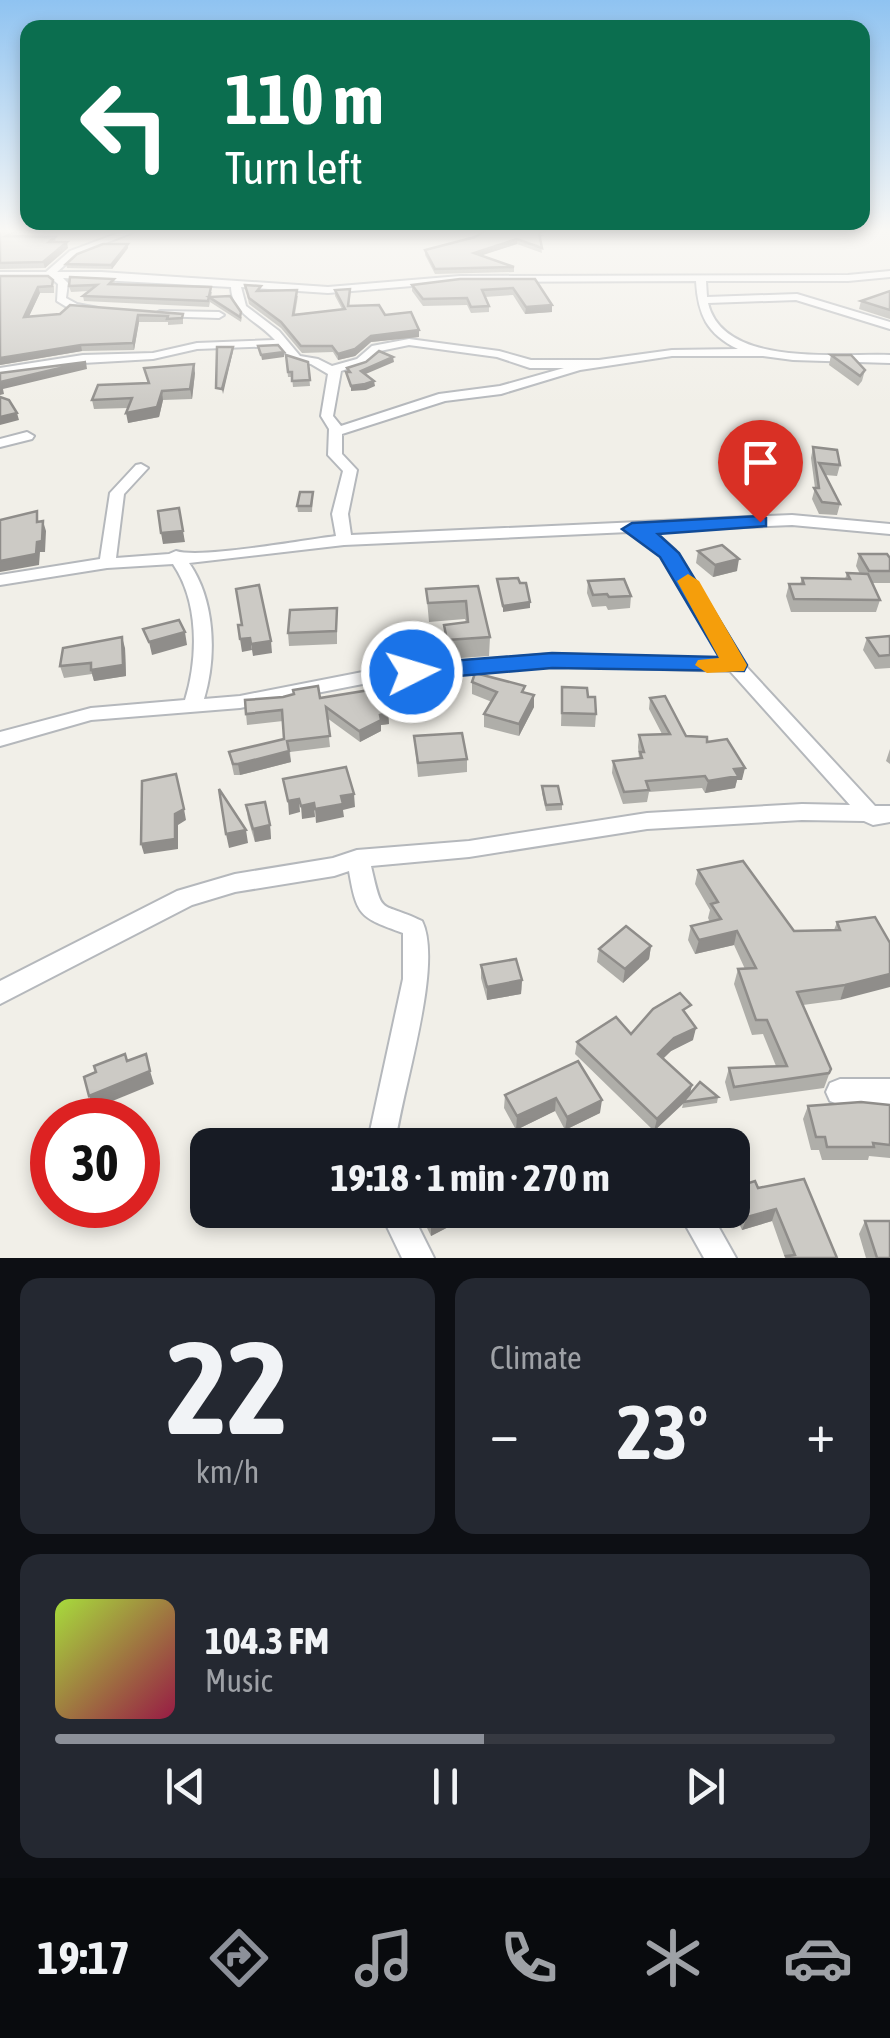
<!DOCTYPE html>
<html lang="en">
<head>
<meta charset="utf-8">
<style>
  body { margin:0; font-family:"Asap Condensed",sans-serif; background:#242831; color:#f1f3f6; height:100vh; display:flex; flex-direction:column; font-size:38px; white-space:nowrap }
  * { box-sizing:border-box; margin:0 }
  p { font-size:32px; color:#9ea1a6 }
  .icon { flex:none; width:55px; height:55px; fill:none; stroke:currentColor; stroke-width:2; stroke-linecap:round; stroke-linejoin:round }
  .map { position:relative; height:1258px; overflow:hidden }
  .sheet { display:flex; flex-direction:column; gap:20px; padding:20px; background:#0d0f14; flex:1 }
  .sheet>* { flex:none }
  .hud { position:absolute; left:20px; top:20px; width:850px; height:210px; border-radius:20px; box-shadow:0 5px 15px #0003; background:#0b6e4f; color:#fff; overflow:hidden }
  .speed { position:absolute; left:30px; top:1098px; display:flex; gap:20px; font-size:50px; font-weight:700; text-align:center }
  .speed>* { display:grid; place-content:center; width:130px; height:130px; border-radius:50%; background:#171b24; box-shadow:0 5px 15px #0003; line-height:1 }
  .speed .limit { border:15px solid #d22; background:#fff; color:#111 }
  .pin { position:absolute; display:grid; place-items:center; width:85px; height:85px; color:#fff; margin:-102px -42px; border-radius:50% 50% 50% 0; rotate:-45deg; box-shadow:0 0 10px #0007 }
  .pin .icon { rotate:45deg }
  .me { position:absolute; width:110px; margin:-55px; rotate:85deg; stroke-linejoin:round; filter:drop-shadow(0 0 8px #0008) }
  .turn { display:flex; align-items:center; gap:35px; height:210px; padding:0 40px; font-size:45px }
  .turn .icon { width:130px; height:130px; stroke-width:2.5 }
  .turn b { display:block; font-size:70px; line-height:85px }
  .big { font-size:75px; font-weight:700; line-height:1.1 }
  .sheet .tile { flex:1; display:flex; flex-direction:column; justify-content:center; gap:15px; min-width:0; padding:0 35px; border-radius:20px; background:#242831 }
  .sheet .dial { align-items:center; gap:0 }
  .dial b { font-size:130px; line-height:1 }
  .song { display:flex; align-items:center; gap:30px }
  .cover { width:120px; height:120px; border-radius:15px; background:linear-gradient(135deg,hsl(80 70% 55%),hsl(340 70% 35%)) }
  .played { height:10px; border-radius:5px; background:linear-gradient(90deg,#8c9099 55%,#363941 55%) }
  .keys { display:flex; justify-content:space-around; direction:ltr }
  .heat { display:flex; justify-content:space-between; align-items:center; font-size:55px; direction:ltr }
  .sheet .tiles { flex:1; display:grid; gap:20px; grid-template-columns:1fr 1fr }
  .tile:last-child { grid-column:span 2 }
  .trip { position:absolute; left:190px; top:1128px; width:560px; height:100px; border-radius:20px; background:#171b24; box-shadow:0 5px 15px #0003; font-weight:700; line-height:100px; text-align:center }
  .dock { display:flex; height:160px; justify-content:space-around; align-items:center; background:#090b0e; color:#9ea1a6 }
  .dock .icon { width:70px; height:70px }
  .dock .active { color:#8c9099 }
  .dock b { font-size:45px; color:#f1f3f6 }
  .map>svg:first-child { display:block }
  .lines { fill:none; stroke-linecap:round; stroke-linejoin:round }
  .minor-casing { stroke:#b5b8bc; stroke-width:4 }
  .minor { fill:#fff; fill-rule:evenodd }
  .wall { fill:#afaea9 }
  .shaded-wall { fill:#8f8d8a }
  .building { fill:#cccac5; stroke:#8f8d8a; stroke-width:2.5 }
  .route { fill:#1a73e8; stroke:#114b97; stroke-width:2.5 }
  .slow { fill:#f59e0b }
</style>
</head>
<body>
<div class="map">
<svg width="890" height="1258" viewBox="0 0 890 1258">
  <rect width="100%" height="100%" fill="#f1efe8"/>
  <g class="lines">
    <g class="minor-casing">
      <g id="minor">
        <path d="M129,229h12l-65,26 -19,17h44l227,15 132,-11 388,-1 42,-4v6l-42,4h-142l1,16 90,-3 93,28v7l-94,-29 -88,3c15,65 131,50 182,52v8l-97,-3 -30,-4h-91l-92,14 -79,24 -56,7 -103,33v20l15,16 -9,44 3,21 441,-20 98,9v10l-98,-9 -144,6 11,5 16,14 67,112 133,144h15v16l-17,3 -9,-4 -62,-1 -155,9 -178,28 -98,9c12,53 8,34 51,55 22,44 -21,171 -27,224h-28l36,-166v-46c-43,-16 -46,-16 -54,-62l-15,5 -99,16 -43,13 -192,99v-23l177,-90 58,-17 98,-16 24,-8 112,-9 178,-28 155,-9 48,1 -120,-134 -178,-5 -174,15 -138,27 -149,12 -91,26v-14l91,-24 94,-8c13,-42 14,-98 -12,-136l-66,4 -107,17v-10l100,-16 10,-66 26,-28 5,-1 7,4 -24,26 -8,64 53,-4 7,-3c25,8 127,-11 160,-15l-4,-22 11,-43 -15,-16 1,-26 -8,-13 7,-42 -17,-10 -19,-3 -12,-15 -83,3 -44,10 -70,4 -83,13v-8l83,-13 70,-2 44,-10 78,-3c-17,-19 -43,-26 -44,-53l-168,-9 5,5 -2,15 11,6 21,4v4l-4,1 -24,-4 -13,-8 1,-17 -7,-6h-51v-6h46l24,-21zM696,281c2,34 11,53 42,68l-66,1 -73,10h-68l-32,-9 -90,-12 -37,7 -15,13 -25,7 -14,-7 -18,-3 -21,-25 -33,-25 -5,-19 87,6 132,-11zM409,345l88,12 33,11h34l-64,18 -61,8 -98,32 -8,-10 8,-45 24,-8 15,-12zM629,532l34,24 59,103 -170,-5 -174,15 -138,27 -36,3c13,-43 11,-99 -15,-136l155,-18z"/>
        <path d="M160,311l59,1 5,3 -5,3 -63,-2 -1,-2z"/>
        <path d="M27,432l7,4 -2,3 -32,8v-8z"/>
        <path d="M840,1079h50v26h-50l-10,-4 -4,-9 4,-9z"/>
        <path d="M379,1210h31l24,48h-32z"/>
        <path d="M677,1210h32l27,48h-32z"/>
      </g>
    </g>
    <use href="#minor" class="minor"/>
  </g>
  <g class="wall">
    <path d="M0,229l15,1 3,6 37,1 1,5 12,6 -23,20 -45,1z"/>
    <path d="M544,235l-4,2 2,16 -25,-9 -36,11 33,12v5l-79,2 -10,-19v-5z"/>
    <path d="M128,248l-16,21 -45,-1 -1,-4z"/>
    <path d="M0,276l54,10v7h-14l-11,23 154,-2v10l-15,1v-3h-29l-5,28 -52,1 -82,14z"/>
    <path d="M114,279l1,5 97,8 -1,5 31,20 -1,5 -31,-20 -1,5 -125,-6 -1,-5 6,-5 -18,1 -2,-6z"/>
    <path d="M535,279l17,33 -27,2 -12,-19 -28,2 4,9v6l-18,1 -4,-8 -44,1 -11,-15v-6z"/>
    <path d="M245,285l16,6 37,5 -3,18 47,-5 -7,-13v-6l15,-1 -1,17 36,9 34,15v7l-48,5 -16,14 -17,4 -5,-8 -31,1 -21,-25 -32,-24z"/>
    <path d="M890,291v28l-31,-10 2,-8z"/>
    <path d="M286,355l22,7 2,24 -17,1 -1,-10h-4z"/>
    <path d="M831,355l34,15 -3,11 -4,5 -29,-21z"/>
    <path d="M144,368l51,5 -3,26 -29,1 -4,17 -31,6v-15l-34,1 -2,-9 56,-17z"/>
    <path d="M813,447l27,18 -3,11 -12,-1 15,29 -3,11 -18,-1 -7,-15 3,-11 -4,-30z"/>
    <path d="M313,492l-1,20h-14l-1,-6z"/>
    <path d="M698,551l39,20 -24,6 -17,-14z"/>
    <path d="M859,554l31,4v25h-18l8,17 -4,12h-85l-5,-16 3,-12h11l2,-6 43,1 2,-6 13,1 -4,-8z"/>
    <path d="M588,581l43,15 -1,12 -22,2 -2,-4 -14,1 -5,-14z"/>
    <path d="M478,586l12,51 -1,19 -42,3 -3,-16v-18l22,-3 -1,-3 -36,3 -3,-33z"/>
    <path d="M337,608v36l-48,2 -1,-13z"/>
    <path d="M890,636v32l-15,1 -12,-19 4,-12z"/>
    <path d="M383,638l31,11 1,13 -29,3z"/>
    <path d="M125,648l1,28 -32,5 -2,-7 -28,4 -4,-12z"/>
    <path d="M389,677l34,12v7l-30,3z"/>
    <path d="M472,682l62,13v12l-15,29 -35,-9v-13l8,-12 -20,-8z"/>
    <path d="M562,687l26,10 8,17 -1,13 -34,-1z"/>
    <path d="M320,698l68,15 1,11 -8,1v6l-21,11 -33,-24 3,29 -40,5 1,10 -51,13h-6l-5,-23 55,-13 -1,-18 -36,4 -1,-11z"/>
    <path d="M650,698l36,38 21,6 35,38h-5l-2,8 -30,5 -3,-5 -53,4 -2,10 -24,2 -11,-31 1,-12 26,-3 -1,-11 1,-12 23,-1 -13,-25z"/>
    <path d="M414,736l53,23v13l-49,5z"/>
    <path d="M890,749v15l-4,-3z"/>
    <path d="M542,786l20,18v6l-16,1 -4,-18z"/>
    <path d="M246,805l24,20 1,14 -16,3 -7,-23z"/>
    <path d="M698,870l96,61 40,-1 3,-8 38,-5 -35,83 -37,5 28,64 -7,19 -94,13 -5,-19 4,-14 47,-2 -13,-32 -11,1 -18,-51 4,-15h7l-11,-24 -39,9 -7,-14 3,-14 19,-4 -2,-4 2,-8 -15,-26z"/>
    <path d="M651,946l-2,13 -26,24 -26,-21 2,-13z"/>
    <path d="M481,965l41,15 -1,14 -34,6 -6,-22z"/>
    <path d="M688,1017l5,23 -22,11 -8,8 27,35 28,3 -1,6 -35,5 1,-4 -29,27 -79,-77 2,-12 54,-8z"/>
    <path d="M578,1061l22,52 -35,17 -10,-19 -39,19 -12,-22 1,-13z"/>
    <path d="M890,1105v53l-21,-2 -1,4h-46l-3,-10h-8l-8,-31 5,-13z"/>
    <path d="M733,1188h25l79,70h-52l-13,-37 -30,9 -10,-22z"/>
    <path d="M418,1210h63l-50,26z"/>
    <path d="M865,1221l25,37h-24l-7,-24z"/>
  </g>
  <g class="shaded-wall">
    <path d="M517,239v5l-43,14v-5z"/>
    <path d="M67,242l1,6 -23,20 -2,-6z"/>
    <path d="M128,244v4l-16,21 -1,-4z"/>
    <path d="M38,287l2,6 -14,30 -2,-6z"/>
    <path d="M552,305v7l-27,2 1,-7z"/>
    <path d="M138,315l1,7 -5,28 -1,-7z"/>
    <path d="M419,330v7l-48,5 -16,14 -17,4v-6l33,-18z"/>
    <path d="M81,345l1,6 -82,14v-7z"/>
    <path d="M233,347v4l-10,43 -1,-5z"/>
    <path d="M284,352v5l-22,3 -1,-5z"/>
    <path d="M393,357l1,5 -33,14v-5z"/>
    <path d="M86,362l1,7 -84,20 1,5 -4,1v-13z"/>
    <path d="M194,364l1,9 -3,26 -2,-10z"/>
    <path d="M374,381l1,5 -9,4 -15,1v-5z"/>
    <path d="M162,391l1,9 -4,17 -31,6 -2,-10z"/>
    <path d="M17,413l2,7 -19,5v-8z"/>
    <path d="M43,521l3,10 -1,21h-5l-1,13 -39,7v-11l37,-19z"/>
    <path d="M183,531l2,11 -22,2 -2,-11z"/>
    <path d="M739,559l-2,12 -24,6 2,-12z"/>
    <path d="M530,602v6l-27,4v-6z"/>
    <path d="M185,632l2,13 -35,10 -3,-13z"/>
    <path d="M122,637l3,11 1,28 -32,5 -3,-11z"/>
    <path d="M250,638l2,12 -10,2 -2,-13z"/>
    <path d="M271,641l1,12 -19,3 -2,-12z"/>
    <path d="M534,695v12l-15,29v-12z"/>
    <path d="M388,713l1,11 -8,1v6l-21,11 -1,-11 21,-16z"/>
    <path d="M289,751l2,11 -51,13 -2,-11z"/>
    <path d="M745,768l-3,12h-5l-2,8 -30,5 3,-12 26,-12z"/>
    <path d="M354,794l1,13 -12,3 1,7 -28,6 -1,-14 26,-13z"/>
    <path d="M299,799l1,13 -11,3 -1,-14z"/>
    <path d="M314,803l1,14 -13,2 -1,-13z"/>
    <path d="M184,809l2,11 -8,5v24l-34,5 -3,-10 34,-30z"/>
    <path d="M270,825l1,14 -16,3 -2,-13z"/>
    <path d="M246,830l2,13 -19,5 -3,-14z"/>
    <path d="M737,931l-3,14 -39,9 4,-14z"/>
    <path d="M651,946l-2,13 -26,24 2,-14z"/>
    <path d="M890,974v13l-50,13 5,-15z"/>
    <path d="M522,980l-1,14 -34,6v-13z"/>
    <path d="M696,1028l-3,12 -22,11 -16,15 3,-12 16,-16z"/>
    <path d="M150,1071l4,13 -61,25 -4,-13z"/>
    <path d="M692,1085l-3,13 -35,33 3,-12z"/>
    <path d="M556,1098l-1,13 -39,19 1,-14z"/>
    <path d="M602,1100l-2,13 -35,17 2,-13z"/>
    <path d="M776,1209l-4,12 -30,9 5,-13z"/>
    <path d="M340,1210h10l-17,11 -1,-6z"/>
    <path d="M458,1210h23l-50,26v-12z"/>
  </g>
  <g class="building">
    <path d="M0,229l17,1 -11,6 49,1 -6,5h18l-24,20 -43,1z"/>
    <path d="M495,229h49l1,2 -6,2 3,15 -25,-9 -43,14 40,14 -79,2 -10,-19 50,-13 11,-7z"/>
    <path d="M103,244h25l-17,21 -45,-1 11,-10z"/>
    <path d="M0,276h48l5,4 -1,6 -14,1 -14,30 36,-3 10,-9 113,9 -1,4 -15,1 1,-3 -30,-1 -5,28 -52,2 -81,13z"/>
    <path d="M70,277l44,2 -5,5 102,3 -3,14 -125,-5 14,-11 -28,1z"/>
    <path d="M460,279h75l17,26 -26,2 -13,-19 -31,2 7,16 -18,1 -4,-9 -44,1 -11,-14z"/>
    <path d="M245,285l16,1 -4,5 40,-1 -4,25 52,-6 -10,-19 15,-1 -2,17 31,-1 6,10 26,-3 8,18 -48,6 -16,13 -17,5 -6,-8h-31l-20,-24 -32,-24z"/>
    <path d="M890,291v19l-29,-9z"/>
    <path d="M230,296l11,16 -1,5 -31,-20z"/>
    <path d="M278,345l6,7 -23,3 -3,-9z"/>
    <path d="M217,347h16l-11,42 -6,-1z"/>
    <path d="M379,351l14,6 -32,14 13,10 -9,3 -14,2 -5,-14h4l-3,-4 19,-6z"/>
    <path d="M286,355l22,7 2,18 -18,1v-9h-4z"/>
    <path d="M831,355h20l14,15 -5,6z"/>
    <path d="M86,362l-86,20v-9z"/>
    <path d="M194,364l-4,25 -28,2 -5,16 -31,6 6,-15 -40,2 6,-15 51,-2 -5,-15z"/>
    <path d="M0,397l9,3 8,13 -17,4z"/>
    <path d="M813,447l24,3 3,15 -21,-2 21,41 -18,-2 -8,-14h5z"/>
    <path d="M300,492h13l-2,14h-14z"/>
    <path d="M179,508l4,23 -22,2 -3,-22z"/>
    <path d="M37,511v11l6,-1 -1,20 -5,1 -1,12 -36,7v-41z"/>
    <path d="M722,545l17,14 -24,6 -17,-14z"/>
    <path d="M859,554h28l3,4v13h-21z"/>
    <path d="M847,573l21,1 12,26 -86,-1 -5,-15h15l-2,-6 48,1z"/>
    <path d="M518,578l2,5h6l4,19 -27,4 -6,-27z"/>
    <path d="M624,579l7,17 -22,1 -2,-3 -14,1 -5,-14z"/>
    <path d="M259,585l12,56 -20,3 -1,-6 -10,1 -2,-14h4l-6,-36z"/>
    <path d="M478,586l12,51 -43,3 -3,-15 24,-3 -2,-21 -38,2 -2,-14z"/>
    <path d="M337,608l-1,23 -48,2 2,-23z"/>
    <path d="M179,620l6,12 -36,10 -6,-13z"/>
    <path d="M411,635l3,14 -29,3 -2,-14z"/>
    <path d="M890,636v19l-11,1 -12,-18z"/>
    <path d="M122,637l1,28 -32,5v-7l-31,3 3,-18z"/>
    <path d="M475,673l50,13 -3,6 12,3 -15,29 -35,-10 13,-22 -25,-10z"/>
    <path d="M419,675l4,14 -31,4 -3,-16z"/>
    <path d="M318,686l2,12 62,-10 6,25 -8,2 1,5 -22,11 -33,-24 4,29 -43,5 2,10 -51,13h-5l-4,-12 55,-13 -2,-29 -36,4 -1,-14 38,-3 11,-3 -1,-4z"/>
    <path d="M562,687l25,1 1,9h7l1,17 -34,-1z"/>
    <path d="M665,696l21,40 21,1v5l20,-3 18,29 -11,1 4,7 -30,5 -3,-5 -59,5 3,9 -25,2 -11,-31 29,-3 -2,-6h4l-5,-17 31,-1 -20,-36z"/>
    <path d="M462,733l5,26 -49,4 -4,-27z"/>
    <path d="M346,767l8,27 -13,2 2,8 -28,5 -1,-6 -13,3 -2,-7 -11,2 -5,-22z"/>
    <path d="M176,774l8,35 -9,5v25l-34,5 1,-63z"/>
    <path d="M542,786h16l4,18 -16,1z"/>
    <path d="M219,789l27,41 -20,4z"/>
    <path d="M265,802l5,23 -17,4 -7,-24z"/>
    <path d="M743,861l51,70 46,-1 -3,-8 38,-5 15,26v31l-45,11 -48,7 34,77 -2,4 -95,14 -5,-19 58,-2 -20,-46h-11l-18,-51 18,-1 -19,-37 -38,9 -8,-14 30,-7 -10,-15 7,-2 -20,-32z"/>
    <path d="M626,926l25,20 -26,23 -26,-20z"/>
    <path d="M516,959l6,21 -35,7 -6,-22z"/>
    <path d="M680,993l11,12 -8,5 13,18 -22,10 -16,16 34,31 -35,34 -80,-77 39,-25 15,17 22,-25z"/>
    <path d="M125,1054l2,7 19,-7 4,17 -61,25 -5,-19 12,-5 -2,-6z"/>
    <path d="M578,1061l24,39 -35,17 -11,-19 -39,18 -12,-21z"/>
    <path d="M700,1082l18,15 -35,5z"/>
    <path d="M861,1102l29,3v40l-17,-2 1,4h-47l-2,-10h-9l-8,-31z"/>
    <path d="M804,1179l33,79h-50l-1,-2 9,-1 -19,-46 -29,8 -14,-29 22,-7 3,7z"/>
    <path d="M424,1210h34l-27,14z"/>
    <path d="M865,1221h25v37h-13z"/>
  </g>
  <linearGradient id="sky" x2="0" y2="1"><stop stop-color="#8fc3f1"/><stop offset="0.57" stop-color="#f9f8f5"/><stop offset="1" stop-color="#f9f8f5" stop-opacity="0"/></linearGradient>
  <rect width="890" height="405" fill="url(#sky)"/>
  <path class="route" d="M760,516l6,2v8l-108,8 21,19 68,112 -3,6 -192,-3 -140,12 -12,-8 12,-8 140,-11 167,4 -59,-100 -38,-28 10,-6z"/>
  <path class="slow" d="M688,574l11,7 48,84 -3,6 -37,2 -12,-8 3,-5 21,-2 -42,-77z"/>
</svg>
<div class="speed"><div class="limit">30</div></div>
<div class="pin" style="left:760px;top:522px;background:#d93025"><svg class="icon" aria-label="arrive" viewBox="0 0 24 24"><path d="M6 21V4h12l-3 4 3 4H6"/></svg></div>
<svg class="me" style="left:412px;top:672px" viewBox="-20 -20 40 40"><circle r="17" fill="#1a73e8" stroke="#fff" stroke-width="3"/><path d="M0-11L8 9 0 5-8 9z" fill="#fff"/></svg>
<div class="trip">19:18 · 1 min · 270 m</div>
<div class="hud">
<div class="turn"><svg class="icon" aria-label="left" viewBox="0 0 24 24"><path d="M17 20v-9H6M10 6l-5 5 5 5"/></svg><div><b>110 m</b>Turn left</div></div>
</div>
</div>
<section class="sheet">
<div class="tiles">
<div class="tile dial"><b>22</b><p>km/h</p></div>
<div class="tile"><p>Climate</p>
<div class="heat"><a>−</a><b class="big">23°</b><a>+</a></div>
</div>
<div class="tile">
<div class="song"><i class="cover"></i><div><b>104.3 FM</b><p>Music</p></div></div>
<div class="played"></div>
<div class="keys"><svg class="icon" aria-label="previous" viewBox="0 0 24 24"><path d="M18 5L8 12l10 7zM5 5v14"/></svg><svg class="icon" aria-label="pause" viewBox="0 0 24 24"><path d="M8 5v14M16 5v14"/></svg><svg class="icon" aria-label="next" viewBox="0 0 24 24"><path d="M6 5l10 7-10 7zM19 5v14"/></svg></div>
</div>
</div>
</section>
<nav class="dock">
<b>19:17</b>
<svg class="icon active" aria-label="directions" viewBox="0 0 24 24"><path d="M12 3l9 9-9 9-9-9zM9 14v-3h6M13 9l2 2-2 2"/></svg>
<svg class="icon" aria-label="music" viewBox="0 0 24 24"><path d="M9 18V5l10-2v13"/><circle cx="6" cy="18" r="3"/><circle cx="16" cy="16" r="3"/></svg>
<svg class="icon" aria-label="phone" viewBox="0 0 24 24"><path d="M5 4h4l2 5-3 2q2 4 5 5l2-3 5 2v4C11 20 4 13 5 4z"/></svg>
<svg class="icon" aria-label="climate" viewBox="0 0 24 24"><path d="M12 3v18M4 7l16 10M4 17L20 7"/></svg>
<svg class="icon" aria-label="car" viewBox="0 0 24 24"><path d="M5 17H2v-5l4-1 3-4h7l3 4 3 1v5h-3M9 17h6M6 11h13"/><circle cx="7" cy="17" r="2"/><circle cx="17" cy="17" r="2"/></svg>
</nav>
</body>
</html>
